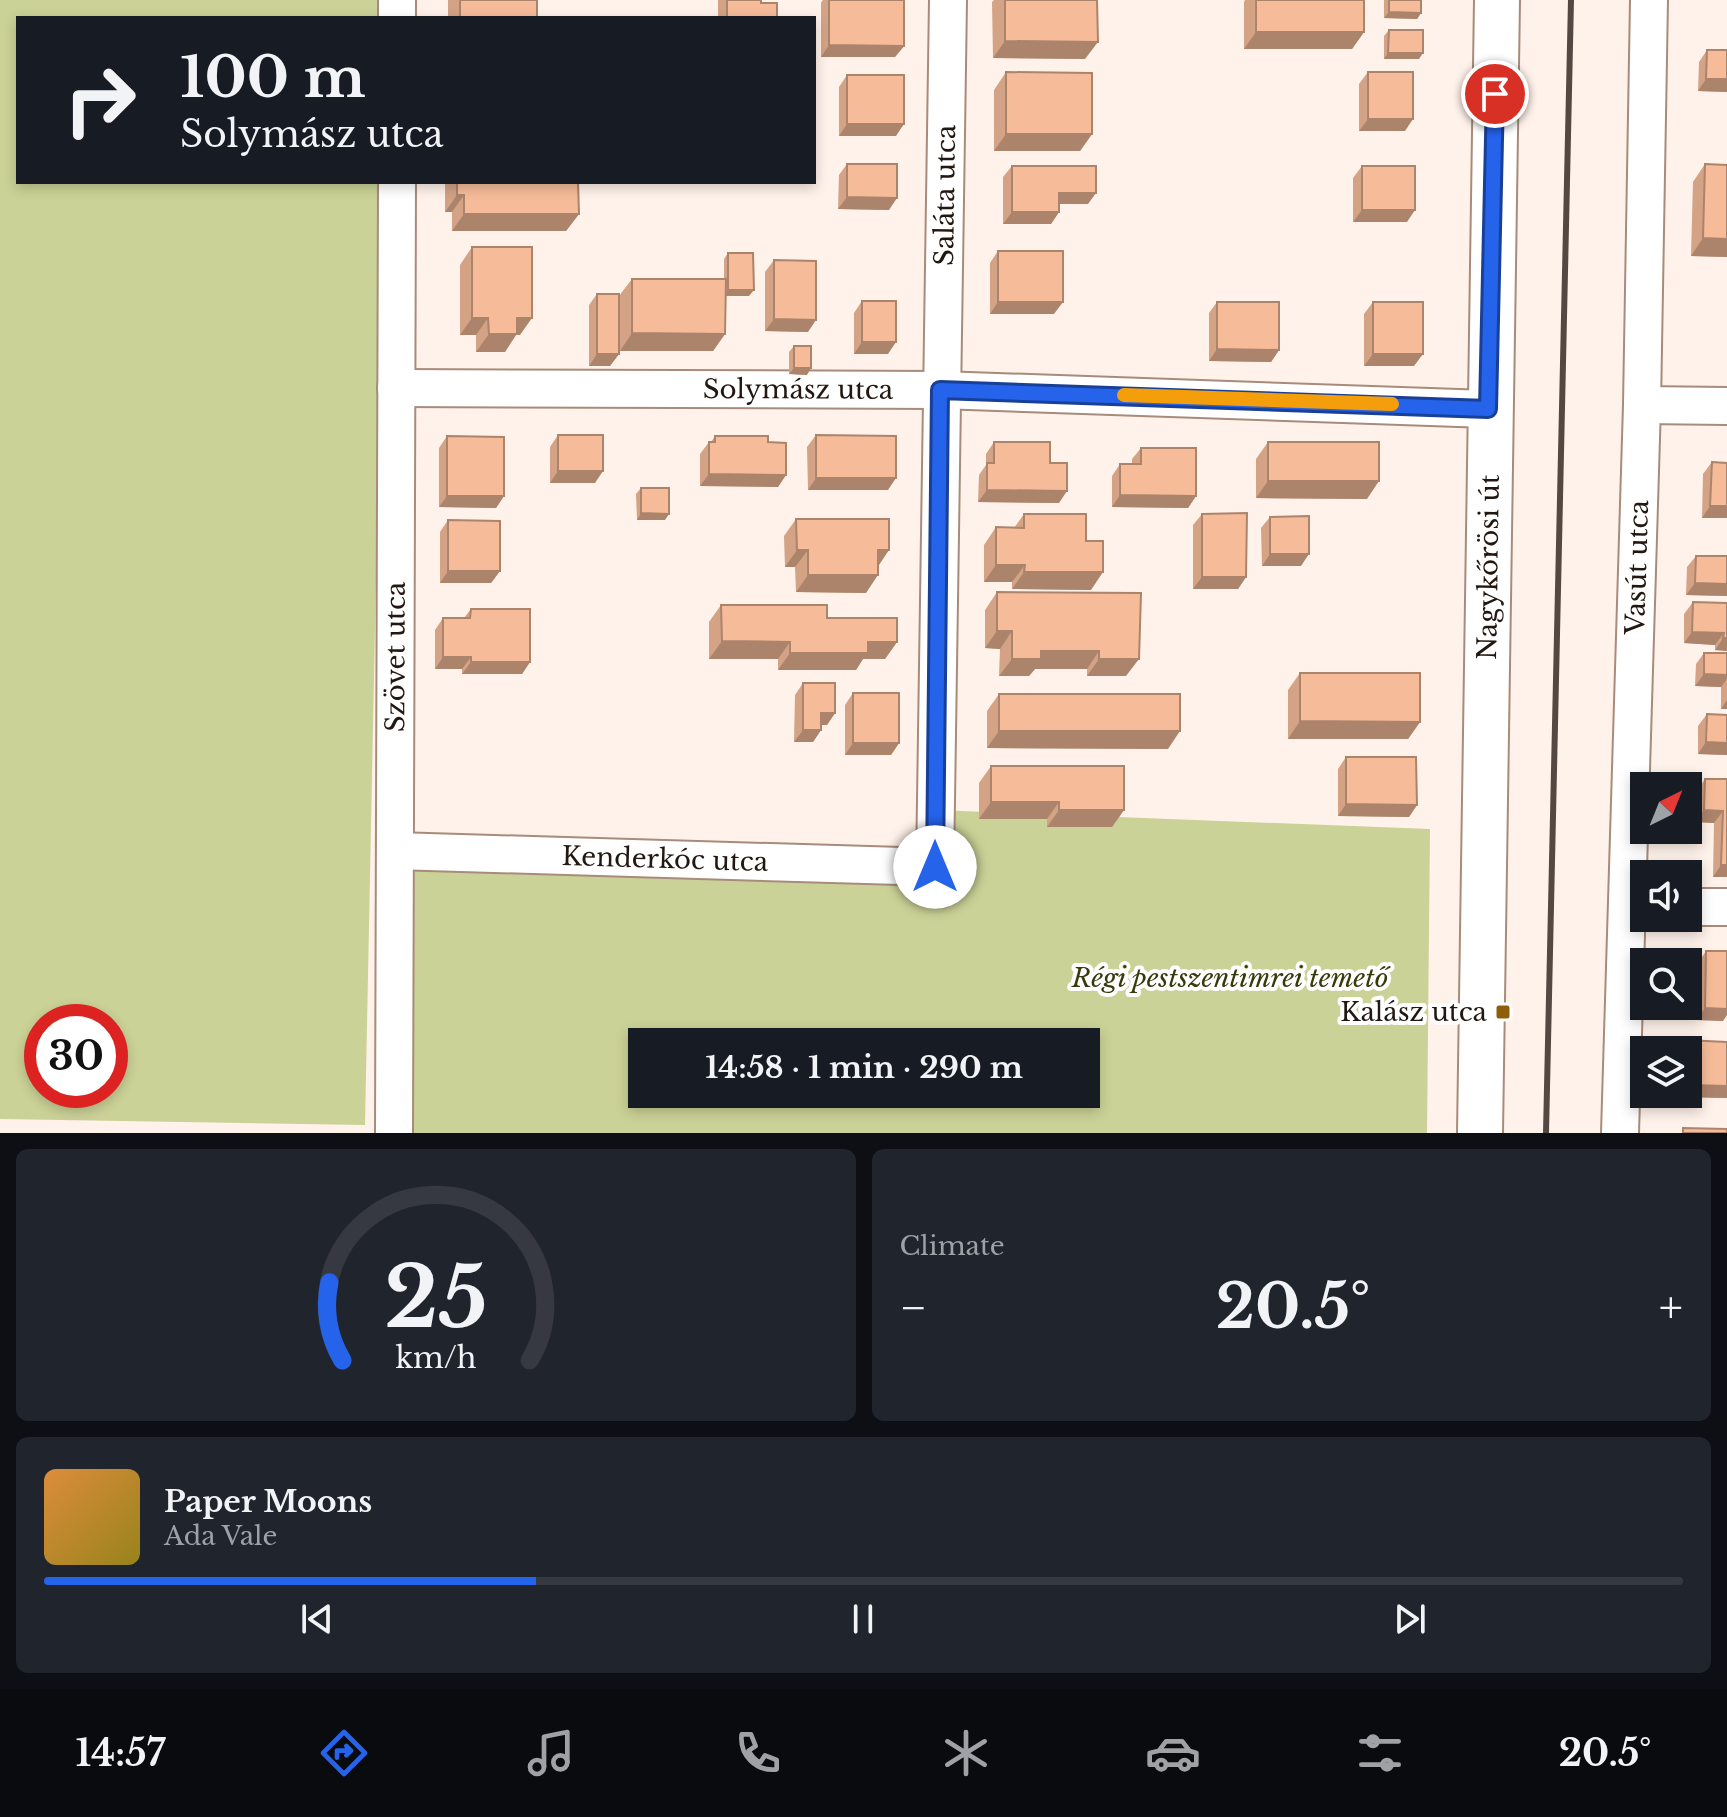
<!DOCTYPE html>
<html lang="en">
<head>
<meta charset="utf-8">
<style>
  body { margin:0; font-family:"Libre Baskerville",serif; background:#20242c; color:#f1f3f6; height:100vh; display:flex; flex-direction:column; font-size:30px; white-space:nowrap }
  * { box-sizing:border-box; margin:0 }
  p { font-size:26px; color:#9ea1a6 }
  .icon { flex:none; width:44px; height:44px; fill:none; stroke:currentColor; stroke-width:2; stroke-linecap:round; stroke-linejoin:round }
  .map { position:relative; height:1133px; overflow:hidden }
  .sheet { display:flex; flex-direction:column; gap:16px; padding:16px; background:#0d0f14; flex:1 }
  .sheet>* { flex:none }
  .banner { position:absolute; left:16px; top:16px; width:800px; height:168px; border-radius:0px; box-shadow:0 4px 12px #0003; background:#171b24; color:#f1f3f6; overflow:hidden }
  .needle { width:52px; rotate:43deg }
  .controls { position:absolute; left:1630px; top:772px; display:grid; gap:16px }
  .controls a { display:grid; place-items:center; width:72px; height:72px; border-radius:0px; background:#171b24; box-shadow:0 4px 12px #0003; font-size:40px }
  .speed { position:absolute; left:24px; top:1004px; display:flex; gap:16px; font-size:40px; font-weight:700; text-align:center }
  .speed>* { display:grid; place-content:center; width:104px; height:104px; border-radius:50%; background:#171b24; box-shadow:0 4px 12px #0003; line-height:1 }
  .speed .limit { border:12px solid #d22; background:#fff; color:#111 }
  .pin { position:absolute; display:grid; place-items:center; width:68px; height:68px; color:#fff; margin:-34px; border:4px solid #fff; border-radius:50%; box-shadow:0 2px 8px #0007 }
  .me { position:absolute; width:88px; margin:-44px; rotate:0deg; stroke-linejoin:round; filter:drop-shadow(0 0 6px #0008) }
  .turn { display:flex; align-items:center; gap:28px; height:168px; padding:0 32px; font-size:36px }
  .turn .icon { width:104px; height:104px; stroke-width:2.5 }
  .turn b { display:block; font-size:56px; line-height:68px }
  .big { font-size:60px; font-weight:700; line-height:1.1 }
  .sheet .widget { flex:1; display:flex; flex-direction:column; justify-content:center; gap:12px; min-width:0; padding:0 28px; border-radius:12px; background:#20242c }
  .sheet .dial { align-items:center; gap:0 }
  .dial svg { height:208px; overflow:visible; fill:none; stroke:#363941; stroke-width:7; stroke-linecap:round; text-anchor:middle }
  .dial text { fill:#f1f3f6; stroke:none }
  .song { display:flex; align-items:center; gap:24px }
  .cover { width:96px; height:96px; border-radius:12px; background:linear-gradient(135deg,hsl(30 70% 55%),hsl(50 70% 35%)) }
  .played { height:8px; border-radius:4px; background:linear-gradient(90deg,#2563eb 30%,#363941 30%) }
  .keys { display:flex; justify-content:space-around; direction:ltr }
  .heat { display:flex; justify-content:space-between; align-items:center; font-size:44px; direction:ltr }
  .sheet .tiles { flex:1; display:grid; gap:16px; grid-template-columns:1fr 1fr }
  .widget:last-child { grid-column:span 2 }
  .trip { position:absolute; left:628px; top:1028px; width:472px; height:80px; border-radius:0px; background:#171b24; box-shadow:0 4px 12px #0003; font-weight:700; line-height:80px; text-align:center }
  .tab-bar { display:flex; height:128px; justify-content:space-around; align-items:center; background:#090b0e; color:#9ea1a6 }
  .tab-bar .icon { width:56px; height:56px }
  .tab-bar .selected { color:#2563eb }
  .tab-bar b { font-size:36px; color:#f1f3f6 }
  .map>svg:first-child { display:block }
  .green { fill:#cbd297; fill-rule:evenodd }
  .lines { fill:none; stroke-linecap:round; stroke-linejoin:round }
  .minor-casing { stroke:#a88b7a; stroke-width:40 }
  .major-casing { stroke:#a88b7a; stroke-width:48 }
  .minor { stroke:#fff; stroke-width:36 }
  .major { stroke:#fff; stroke-width:44 }
  .rail { stroke:#544842; stroke-width:6 }
  .wall { fill:#d4a284 }
  .shaded-wall { fill:#ac846c }
  .building { fill:#f6bc9a; stroke:#ac846c; stroke-width:2 }
  .route-casing { stroke:#184099; stroke-width:20 }
  .route { stroke:#2563eb; stroke-width:14 }
  .slow { stroke:#f59e0b; stroke-width:14 }
  .poi-dot { fill:#8f5e0b; stroke:#fff; stroke-width:3 }
  .labels { text-anchor:middle; stroke-width:8; stroke-linejoin:round; paint-order:stroke }
  .street-label { font-size:26px; fill:#221711; stroke:#fff }
  .park-label { font-size:26px; font-style:italic; fill:#373b0b; stroke:#fff }
  .poi-label { font-size:26px; fill:#221711; stroke:#fff; text-anchor:end }
</style>
</head>
<body>
<div class="map">
<svg width="1727" height="1133" viewBox="0 0 1727 1133">
  <rect width="100%" height="100%" fill="#fff2ea"/>
  <g class="green">
    <path d="M0,0h387v18h-369v164h366l-19,943 -365,-6zM42,1022h68v68h-68z"/>
    <path d="M936,810l494,19 -3,304h-1033l1,-282 540,16zM642,1042h444v52h-444z"/>
  </g>
  <g class="lines">
    <g class="minor-casing">
      <g id="minor">
        <path d="M397,18v-18"/>
        <path id="s1" d="M396,388l544,2 548,19"/>
        <path d="M1642,405l85,1"/>
        <path id="s2" d="M395,851l540,16 13,-867"/>
        <path d="M1688,907h39"/>
        <path id="s3" d="M394,1133l3,-951"/>
        <path id="s4" d="M1620,1133l22,-728 7,-405"/>
      </g>
    </g>
    <g class="major-casing">
      <g id="major">
        <path id="s5" d="M1480,1133l17,-1133"/>
      </g>
    </g>
    <use href="#minor" class="minor"/>
    <use href="#major" class="major"/>
    <path class="rail" d="M1546,1133l25,-1133"/>
  </g>
  <g class="wall">
    <rect x="448" y="0" width="89" height="18"/>
    <path d="M718,0h43v3l16,15h-59z"/>
    <path d="M823,0h81v46l-9,11h-74v-54z"/>
    <path d="M994,0h103l-12,59 -92,-1 -1,-56z"/>
    <path d="M1245,0h119v32l-12,17h-108v-47z"/>
    <path d="M1384,0h37v13l-4,6 -33,-1z"/>
    <path d="M1389,30l30,29h-35v-23z"/>
    <path d="M1707,50h20v42l-29,-1 1,-29z"/>
    <path d="M1006,72l86,62 -12,17h-86v-61z"/>
    <path d="M1368,72l37,59h-46v-47z"/>
    <path d="M847,75l49,61h-57v-49z"/>
    <path d="M847,164l42,46 -51,-1 1,-34z"/>
    <path d="M1705,164l22,1v92l-36,-1 2,-74z"/>
    <path d="M1012,166l76,38h-29v8l-8,12h-48v-47z"/>
    <path d="M1362,166l45,56h-54v-44z"/>
    <path d="M445,182h133l1,32 -13,17h-114v-19h-7z"/>
    <path d="M472,247l48,88h-4l-11,17h-29v-17h-16v-70z"/>
    <path d="M998,251l56,63h-64v-51z"/>
    <path d="M728,253l21,43h-23l-1,38 -12,17h-93l-1,-55 13,-17h92v-20z"/>
    <path d="M774,260l34,72 -43,-1v-59z"/>
    <path d="M597,294l22,60 -9,12h-21v-61z"/>
    <path d="M862,301l26,53h-34v-41z"/>
    <path d="M1217,302l62,48 -8,12 -62,-1v-48z"/>
    <path d="M1373,302l41,64h-50v-52z"/>
    <path d="M794,346l13,29 -18,-1v-22z"/>
    <path d="M558,435l37,48h-45v-36z"/>
    <path d="M816,435l72,55h-80l-1,-43z"/>
    <path d="M447,436l57,60 -8,12 -57,-1v-59z"/>
    <path d="M715,436l53,6 18,33 -8,12 -78,-1v-32l9,-12h2z"/>
    <path d="M994,442l56,21 9,40 -81,-1 1,-27 7,-10v-11z"/>
    <path d="M1268,442l99,57 -111,-1v-39z"/>
    <path d="M1141,448l55,48 -8,12 -76,-1v-31l8,-12h12v-5z"/>
    <path d="M1712,462l15,56h-25l1,-44z"/>
    <path d="M641,488l24,32h-28l-1,-26z"/>
    <path d="M1024,514l62,27 5,49 -79,-1v-7h-28v-37l12,-18 18,1z"/>
    <path d="M1202,514l44,63 -8,12h-45v-64z"/>
    <path d="M1270,517l31,49h-39l-1,-38z"/>
    <path d="M796,519l82,47 -12,27 -70,-1 -1,-25h-10l-1,-31z"/>
    <path d="M448,520l52,51 -9,12h-51v-51z"/>
    <path d="M1696,556h31v40l-41,-1 1,-28z"/>
    <path d="M997,592l144,1 -15,83h-39v-7h-52l-6,7h-30l1,-27 -15,-1v-38z"/>
    <path d="M1693,602l34,1v48l-12,-1v-5l-31,-2v-29z"/>
    <path d="M721,605l106,13 70,24 -12,17h-22l-7,11h-78v-11h-69v-37z"/>
    <path d="M471,609l59,53 -8,12h-60v-5h-27v-39l8,-12h21z"/>
    <path d="M1704,653h23v56h-6v-22l-26,-1 1,-22z"/>
    <path d="M1300,673l120,49 -12,17h-120v-49z"/>
    <path d="M803,683l32,30 -8,12h-6v5l-8,12h-19l1,-47z"/>
    <path d="M853,693l46,50 -8,12h-46v-50z"/>
    <path d="M999,694l169,55 -181,-1v-37z"/>
    <path d="M1707,714l20,1v40l-29,-1v-28z"/>
    <path d="M1346,757l71,48 -8,12 -71,-1v-47z"/>
    <path d="M991,766l133,44 -12,17h-65v-8h-68v-36z"/>
    <path d="M1705,779h22v98h-14l1,-54 -18,-1 1,-31z"/>
    <path d="M1706,951l17,70 -26,-1 1,-57z"/>
    <path d="M1685,1040l42,2v56l-45,-1v-3h6v-44h-10z"/>
  </g>
  <g class="shaded-wall">
    <path d="M1389,12l32,1 -4,6 -33,-1z"/>
    <path d="M1256,32h108l-12,17h-108z"/>
    <path d="M1005,41l93,1 -13,17 -92,-1z"/>
    <path d="M829,45l75,1 -9,11h-74z"/>
    <path d="M1388,53h35l-4,6h-35z"/>
    <path d="M1706,79h21v13l-29,-1z"/>
    <path d="M1368,119h45l-8,12h-46z"/>
    <path d="M847,124h57l-8,12h-57z"/>
    <path d="M1006,134h86l-12,17h-86z"/>
    <path d="M1059,193h37l-8,11h-37z"/>
    <path d="M457,195h7l-12,17h-7z"/>
    <path d="M847,197l50,1 -8,12 -51,-1z"/>
    <path d="M1362,210h53l-8,12h-54z"/>
    <path d="M1012,212h47l-8,12h-48z"/>
    <path d="M464,214h115l-13,17h-114z"/>
    <path d="M1703,238l24,1v18l-36,-1z"/>
    <path d="M728,290h26l-5,6h-25z"/>
    <path d="M998,302h65l-9,12h-64z"/>
    <path d="M472,318h16l-12,17h-16z"/>
    <path d="M517,318h15l-12,17h-4l-11,17h-29l13,-18z"/>
    <path d="M774,319l42,1 -8,12 -43,-1z"/>
    <path d="M632,333l93,1 -12,17h-93z"/>
    <path d="M862,342h34l-8,12h-34z"/>
    <path d="M1217,349l62,1 -8,12 -62,-1z"/>
    <path d="M597,354h22l-9,12h-21z"/>
    <path d="M1373,354h50l-9,12h-50z"/>
    <path d="M794,368h17l-4,7 -18,-1z"/>
    <path d="M558,471h45l-8,12h-45z"/>
    <path d="M709,474l77,1 -8,12 -78,-1z"/>
    <path d="M816,478h80l-8,12h-80z"/>
    <path d="M1268,481h111l-12,18 -111,-1z"/>
    <path d="M987,490l80,1 -8,12 -81,-1z"/>
    <path d="M1120,495l76,1 -8,12 -76,-1z"/>
    <path d="M447,496h57l-8,12 -57,-1z"/>
    <path d="M1710,506h17v12h-25z"/>
    <path d="M641,513l28,1 -4,6h-28z"/>
    <path d="M797,550h11l-13,17h-10z"/>
    <path d="M878,550h11l-12,18z"/>
    <path d="M1270,554h39l-8,12h-39z"/>
    <path d="M996,565h29l-13,17h-28z"/>
    <path d="M448,571h52l-9,12h-51z"/>
    <path d="M1024,572h79l-12,18 -79,-1z"/>
    <path d="M808,575h70l-12,18 -70,-1z"/>
    <path d="M1202,577h44l-8,12h-45z"/>
    <path d="M1695,583l32,1v12l-41,-1z"/>
    <path d="M997,631h15l-12,18 -15,-1z"/>
    <path d="M1692,632l32,1 -9,12 -31,-2z"/>
    <path d="M1723,638h4v13l-12,-1z"/>
    <path d="M722,641l68,1 -12,17h-69z"/>
    <path d="M868,642h29l-12,17h-22l-7,11h-78l12,-17z"/>
    <path d="M1041,651h58l-12,18h-52l-6,7h-30l13,-17z"/>
    <path d="M443,657h28l-9,12h-27z"/>
    <path d="M1099,659h40l-13,17h-39z"/>
    <path d="M471,662h59l-8,12h-60z"/>
    <path d="M1704,674l23,1v4l-6,8 -26,-1z"/>
    <path d="M1727,700v9h-6z"/>
    <path d="M821,713h14l-8,12h-14z"/>
    <path d="M1300,721l120,1 -12,17h-120z"/>
    <path d="M803,730h18l-8,12h-19z"/>
    <path d="M999,731h181l-12,18 -181,-1z"/>
    <path d="M1706,742l21,1v12l-29,-1z"/>
    <path d="M853,743h46l-8,12h-46z"/>
    <path d="M991,802h68l-12,17h-68z"/>
    <path d="M1346,804l71,1 -8,12 -71,-1z"/>
    <path d="M1059,810h65l-12,17h-65z"/>
    <path d="M1704,810l19,1 -9,12 -18,-1z"/>
    <path d="M1721,865h6v12h-14z"/>
    <path d="M1705,1008l22,1v6l-4,6 -26,-1z"/>
    <path d="M1690,1085l37,1v12l-45,-1 2,-3h4v-6z"/>
  </g>
  <g class="building">
    <rect x="460" y="0" width="77" height="18"/>
    <path d="M727,0h34v3h16v15h-50z"/>
    <path d="M829,0h75v46l-75,-1z"/>
    <path d="M1005,0h92l1,42 -93,-1z"/>
    <rect x="1256" y="0" width="108" height="32"/>
    <path d="M1389,0h32v13l-32,-1z"/>
    <path d="M1389,30h34v23h-35z"/>
    <path d="M1707,50h20v29h-21z"/>
    <path d="M1006,72l86,1v61h-86z"/>
    <rect x="1368" y="72" width="45" height="47"/>
    <rect x="847" y="75" width="57" height="49"/>
    <path d="M847,164h50v34l-50,-1z"/>
    <path d="M1705,164l22,1v74l-24,-1z"/>
    <path d="M1012,166h84v27h-37v19h-47z"/>
    <rect x="1362" y="166" width="53" height="44"/>
    <path d="M457,182h121l1,32h-115v-19h-7z"/>
    <path d="M472,247h60v71h-15v16h-28l-1,-16h-16z"/>
    <rect x="998" y="251" width="65" height="51"/>
    <path d="M728,253h25l1,37h-26z"/>
    <path d="M774,260l42,1v59l-42,-1z"/>
    <path d="M632,279h94l-1,55 -93,-1z"/>
    <rect x="597" y="294" width="22" height="60"/>
    <rect x="862" y="301" width="34" height="41"/>
    <path d="M1217,302h62v48l-62,-1z"/>
    <rect x="1373" y="302" width="50" height="52"/>
    <rect x="794" y="346" width="17" height="22"/>
    <rect x="558" y="435" width="45" height="36"/>
    <path d="M816,435l80,1v42h-80z"/>
    <path d="M447,436l57,1v59h-57z"/>
    <path d="M715,436h53v6l18,1v32l-77,-1v-32h6z"/>
    <path d="M994,442h56v21h17v28l-80,-1v-27h7z"/>
    <rect x="1268" y="442" width="111" height="39"/>
    <path d="M1141,448h55v48l-76,-1v-31h21z"/>
    <path d="M1712,462l15,1v43h-17z"/>
    <path d="M641,488h28v26l-28,-1z"/>
    <path d="M1247,513l-1,64h-44v-63z"/>
    <path d="M1024,514h62v27h17v31h-79l1,-7h-29v-38l28,1z"/>
    <path d="M1309,516v38h-39v-37z"/>
    <path d="M796,519h93v31h-11v25h-70v-25h-11z"/>
    <path d="M448,520l52,1v50h-52z"/>
    <path d="M1696,556h31v28l-32,-1z"/>
    <path d="M997,592l144,1 -2,66h-40v-8h-58v8h-29v-28h-15z"/>
    <path d="M1693,602l34,1v35h-4l1,-5 -32,-1z"/>
    <path d="M721,605h106v13h70v24h-29v11h-78v-11l-68,-1z"/>
    <path d="M471,609h59v53h-59v-5h-28v-39h27z"/>
    <path d="M1704,653h23v22l-23,-1z"/>
    <path d="M1300,673h120v49l-120,-1z"/>
    <path d="M803,683h32v30h-14v17h-18z"/>
    <rect x="853" y="693" width="46" height="50"/>
    <rect x="999" y="694" width="181" height="37"/>
    <path d="M1707,714l20,1v28l-21,-1z"/>
    <path d="M1346,757h70l1,48 -71,-1z"/>
    <path d="M991,766h133v44h-65v-8h-68z"/>
    <path d="M1705,779h22v86h-6l2,-54 -19,-1z"/>
    <path d="M1706,951h21v58l-22,-1z"/>
    <path d="M1685,1040l42,2v44l-37,-1 1,-19h-3v-16h-3z"/>
    <path d="M1683,1128l44,1v4h-44z"/>
  </g>
  <g class="lines">
    <g class="route-casing">
      <path id="route" d="M935,867l5,-477 548,19 7,-315"/>
    </g>
    <use href="#route" class="route"/>
    <path class="slow" d="M1124,395l268,9"/>
  </g>
  <rect class="poi-dot" x="1495" y="1004" width="16" height="16" rx="4"/>
  <g class="labels">
    <g class="street-label">
      <text dy="9" stroke="none"><textPath href="#s2" startOffset="1212">Saláta utca</textPath></text>
      <text dy="9" stroke="none"><textPath href="#s1" startOffset="402">Solymász utca</textPath></text>
      <text dy="9" stroke="none"><textPath href="#s5" startOffset="566">Nagykőrösi út</textPath></text>
      <text dy="9" stroke="none"><textPath href="#s4" startOffset="566">Vasút utca</textPath></text>
      <text dy="9" stroke="none"><textPath href="#s3" startOffset="476">Szövet utca</textPath></text>
      <text dy="9" stroke="none"><textPath href="#s2" startOffset="270">Kenderkóc utca</textPath></text>
    </g>
    <g class="park-label">
      <text x="1230" y="987">Régi pestszentimrei temető</text>
    </g>
    <g class="poi-label">
      <text x="1487" y="1021">Kalász utca</text>
    </g>
  </g>
</svg>
<div class="controls">
<a><svg class="needle" viewBox="-14 -14 28 28"><path d="M0-13l5 13h-10z" fill="#e53935"/><path d="M0 13l5-13h-10z" fill="#9ea1a6"/></svg></a>
<a><svg class="icon" aria-label="sound" viewBox="0 0 24 24"><path d="M4 9h4l5-4v14l-5-4H4zM17 9q2 3 0 6"/></svg></a>
<a><svg class="icon" aria-label="search" viewBox="0 0 24 24"><circle cx="10" cy="10" r="6"/><path d="M15 15l6 6"/></svg></a>
<a><svg class="icon" aria-label="layers" viewBox="0 0 24 24"><path d="M12 4l9 5-9 5-9-5zM3 14l9 5 9-5"/></svg></a>
</div>
<div class="speed"><div class="limit">30</div></div>
<div class="pin" style="left:1495px;top:94px;background:#d93025"><svg class="icon" aria-label="arrive" viewBox="0 0 24 24"><path d="M6 21V4h12l-3 4 3 4H6"/></svg></div>
<svg class="me" style="left:935px;top:867px" viewBox="-20 -20 40 40"><circle r="19" fill="#fff"/><path d="M0-13L10 11 0 6-10 11z" fill="#2563eb"/></svg>
<div class="trip">14:58 · 1 min · 290 m</div>
<div class="banner">
<div class="turn"><svg class="icon" aria-label="right" viewBox="0 0 24 24"><path d="M7 20v-9h11M14 6l5 5-5 5"/></svg><div><b>100 m</b>Solymász utca</div></div>
</div>
</div>
<section class="sheet">
<div class="tiles">
<div class="widget dial"><svg viewBox="0 0 100 80">
<path d="M14 69A42 42 0 1 1 86 69"/>
<path d="M14 69A42 42 0 0 1 9 39" stroke="#2563eb"/>
<text x="50" y="56" font-size="32" font-weight="700">25</text>
<text x="50" y="72" font-size="11">km/h</text>
</svg></div>
<div class="widget"><p>Climate</p>
<div class="heat"><a>−</a><b class="big">20.5°</b><a>+</a></div>
</div>
<div class="widget">
<div class="song"><i class="cover"></i><div><b>Paper Moons</b><p>Ada Vale</p></div></div>
<div class="played"></div>
<div class="keys"><svg class="icon" aria-label="previous" viewBox="0 0 24 24"><path d="M18 5L8 12l10 7zM5 5v14"/></svg><svg class="icon" aria-label="pause" viewBox="0 0 24 24"><path d="M8 5v14M16 5v14"/></svg><svg class="icon" aria-label="next" viewBox="0 0 24 24"><path d="M6 5l10 7-10 7zM19 5v14"/></svg></div>
</div>
</div>
</section>
<nav class="tab-bar">
<b>14:57</b>
<svg class="icon selected" aria-label="directions" viewBox="0 0 24 24"><path d="M12 3l9 9-9 9-9-9zM9 14v-3h6M13 9l2 2-2 2"/></svg>
<svg class="icon" aria-label="music" viewBox="0 0 24 24"><path d="M9 18V5l10-2v13"/><circle cx="6" cy="18" r="3"/><circle cx="16" cy="16" r="3"/></svg>
<svg class="icon" aria-label="phone" viewBox="0 0 24 24"><path d="M5 4h4l2 5-3 2q2 4 5 5l2-3 5 2v4C11 20 4 13 5 4z"/></svg>
<svg class="icon" aria-label="climate" viewBox="0 0 24 24"><path d="M12 3v18M4 7l16 10M4 17L20 7"/></svg>
<svg class="icon" aria-label="car" viewBox="0 0 24 24"><path d="M5 17H2v-5l4-1 3-4h7l3 4 3 1v5h-3M9 17h6M6 11h13"/><circle cx="7" cy="17" r="2"/><circle cx="17" cy="17" r="2"/></svg>
<svg class="icon" aria-label="filters" viewBox="0 0 24 24"><path d="M4 7h16M4 17h16"/><circle cx="9" cy="7" r="2"/><circle cx="15" cy="17" r="2"/></svg>
<b>20.5°</b>
</nav>
</body>
</html>
